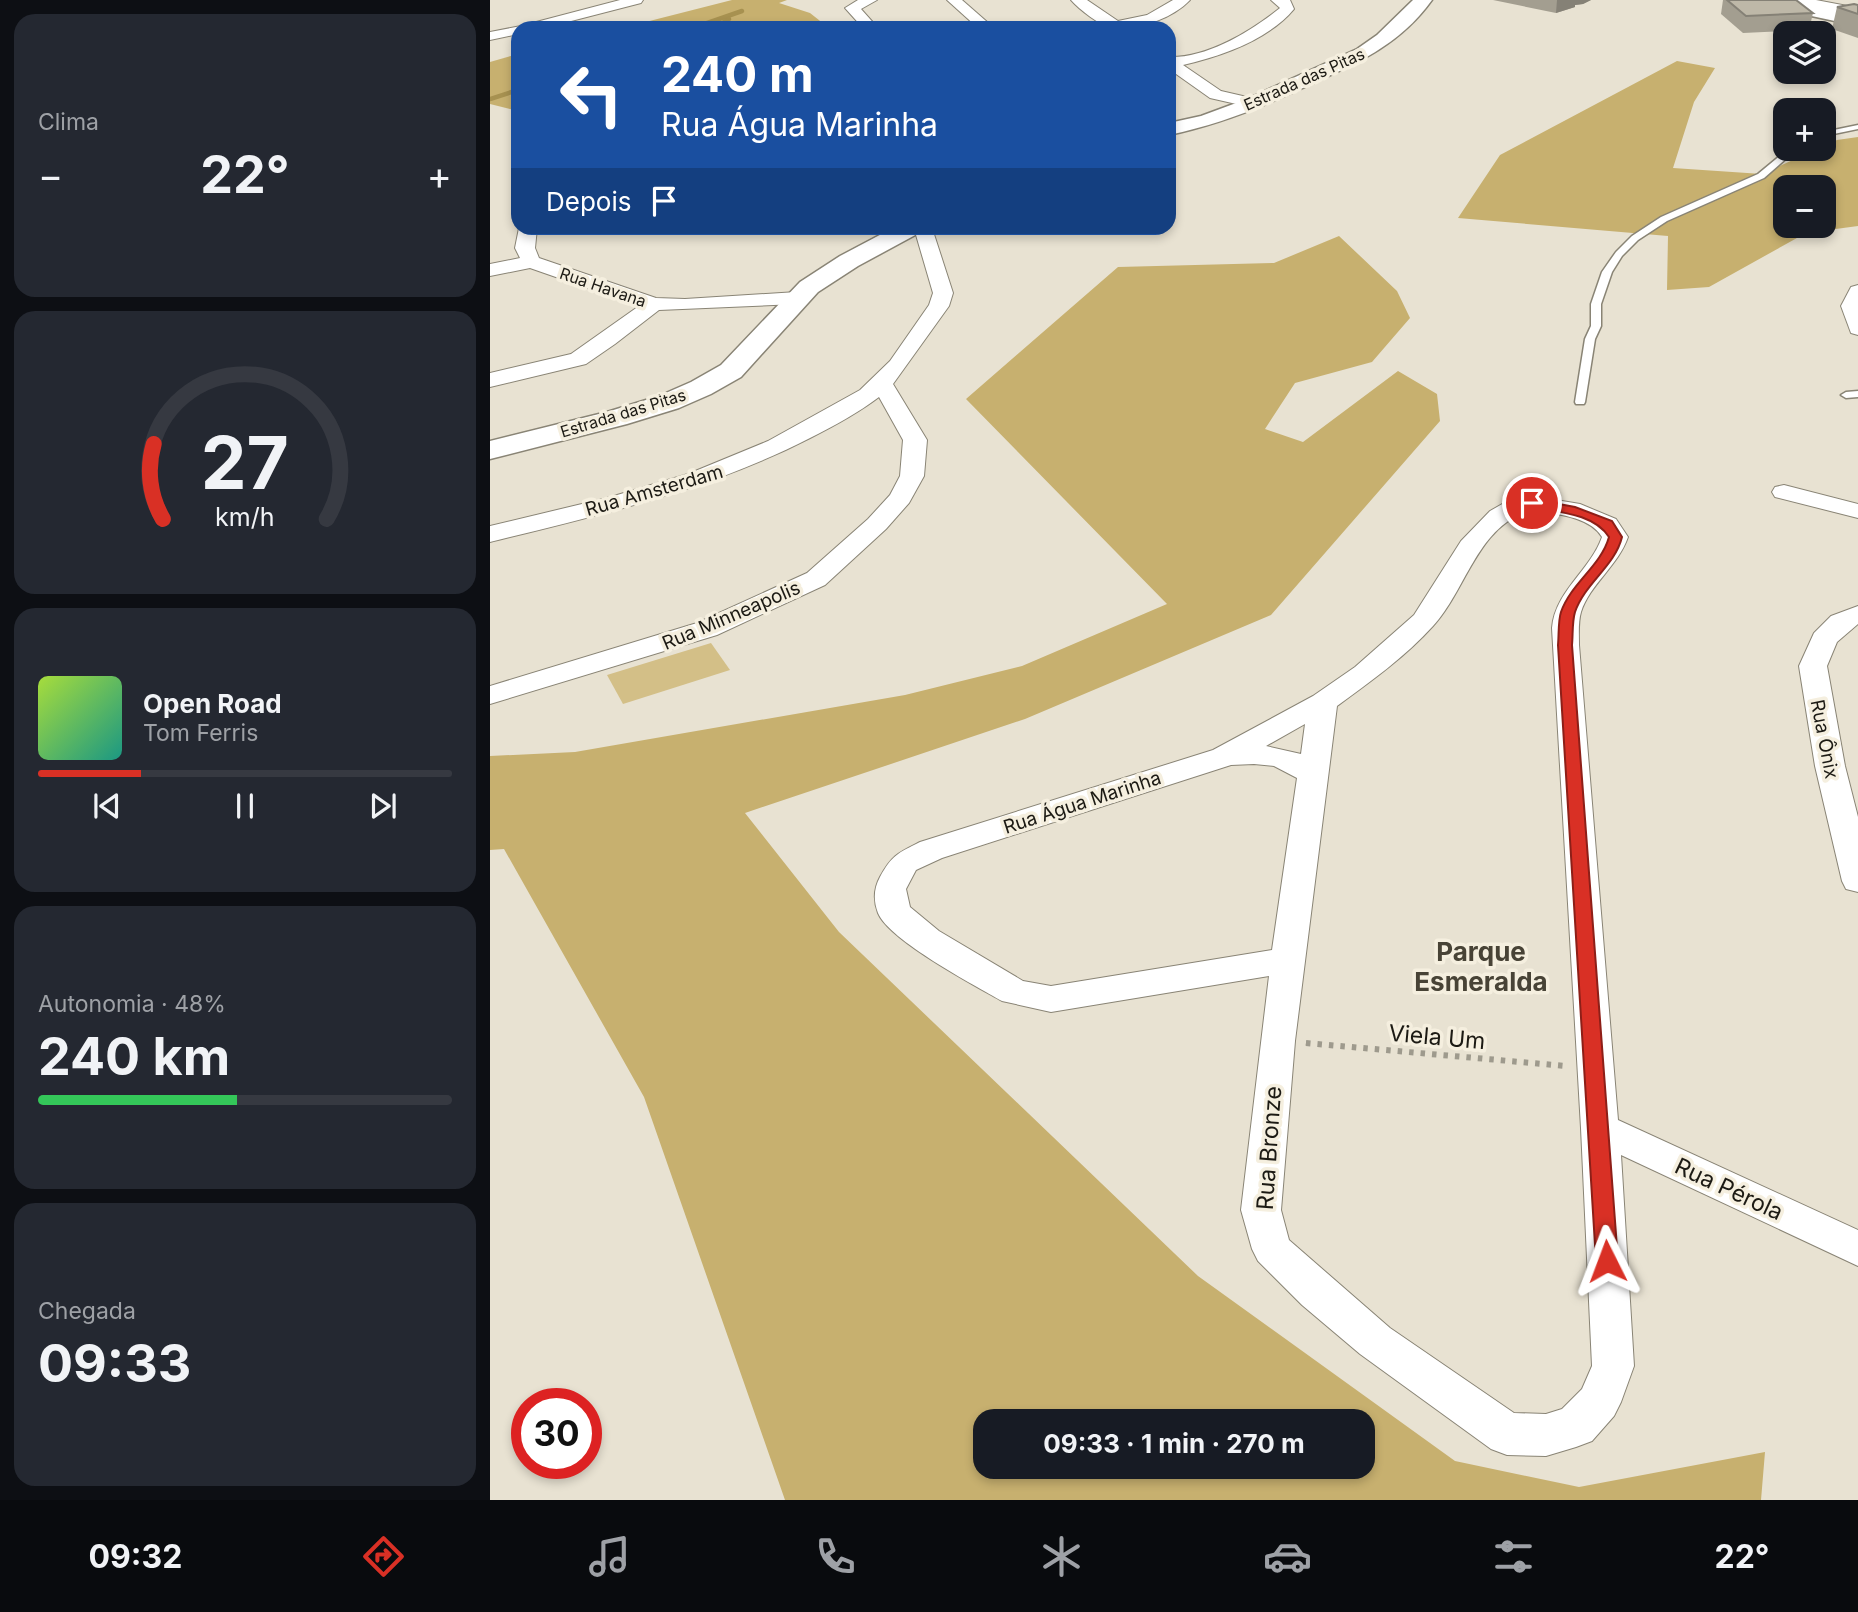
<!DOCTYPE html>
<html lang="pt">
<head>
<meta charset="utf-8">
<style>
  body { margin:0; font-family:Inter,sans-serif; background:#242831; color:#f1f3f6; height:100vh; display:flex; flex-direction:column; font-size:26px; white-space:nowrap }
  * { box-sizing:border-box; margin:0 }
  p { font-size:23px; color:#9ea1a6 }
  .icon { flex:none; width:38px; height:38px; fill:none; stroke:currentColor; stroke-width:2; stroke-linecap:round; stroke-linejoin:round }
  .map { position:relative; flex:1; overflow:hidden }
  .side { display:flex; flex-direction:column; gap:14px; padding:14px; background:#0d0f14; width:490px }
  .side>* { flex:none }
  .guide { position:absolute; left:21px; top:21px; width:665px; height:214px; border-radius:21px; box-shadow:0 4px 10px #0003; background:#1a4fa0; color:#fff; overflow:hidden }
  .buttons { position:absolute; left:1283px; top:21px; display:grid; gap:14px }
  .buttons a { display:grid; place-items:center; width:63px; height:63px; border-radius:14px; background:#171b24; box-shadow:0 4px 10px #0003; font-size:35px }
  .speed { position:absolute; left:21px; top:1388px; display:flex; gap:14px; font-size:35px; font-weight:700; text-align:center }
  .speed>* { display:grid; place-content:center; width:91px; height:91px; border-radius:50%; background:#171b24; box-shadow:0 4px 10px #0003; line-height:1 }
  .speed .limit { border:10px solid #d22; background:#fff; color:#111 }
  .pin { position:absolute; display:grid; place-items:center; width:60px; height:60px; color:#fff; margin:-30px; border:4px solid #fff; border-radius:50%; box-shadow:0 2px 7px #0007 }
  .me { position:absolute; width:77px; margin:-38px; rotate:357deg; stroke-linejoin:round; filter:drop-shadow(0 0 5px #0008) }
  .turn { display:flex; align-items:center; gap:24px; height:147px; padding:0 35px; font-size:32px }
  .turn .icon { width:91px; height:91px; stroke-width:2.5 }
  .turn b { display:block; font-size:49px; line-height:60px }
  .then { display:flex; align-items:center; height:66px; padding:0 35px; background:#0003; gap:14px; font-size:26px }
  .big { font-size:52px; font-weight:700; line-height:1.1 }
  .side .tile { flex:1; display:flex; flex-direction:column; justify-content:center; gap:10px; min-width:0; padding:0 24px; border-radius:21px; background:#242831 }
  .side .dial { align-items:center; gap:0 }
  .dial svg { height:182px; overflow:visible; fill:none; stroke:#363941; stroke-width:7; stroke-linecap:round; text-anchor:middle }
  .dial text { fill:#f1f3f6; stroke:none }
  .song { display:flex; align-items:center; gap:21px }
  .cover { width:84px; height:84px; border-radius:10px; background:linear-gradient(135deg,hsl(80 70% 55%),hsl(170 70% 35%)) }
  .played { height:7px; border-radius:4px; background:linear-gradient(90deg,#d93025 25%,#363941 25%) }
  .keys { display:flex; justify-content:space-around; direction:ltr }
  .heat { display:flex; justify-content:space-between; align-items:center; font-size:38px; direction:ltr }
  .charge { height:10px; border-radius:5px; background:linear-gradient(90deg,#34c759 48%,#363941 0) }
  .trip { position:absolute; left:483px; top:1409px; width:402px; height:70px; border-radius:21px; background:#171b24; box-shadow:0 4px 10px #0003; font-weight:700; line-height:70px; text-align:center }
  .menu { display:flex; height:112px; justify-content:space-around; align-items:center; background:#090b0e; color:#9ea1a6 }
  .menu .icon { width:49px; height:49px }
  .menu .active { color:#d93025 }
  .menu b { font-size:32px; color:#f1f3f6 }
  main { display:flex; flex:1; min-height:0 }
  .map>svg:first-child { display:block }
  .green { fill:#d3bf87 }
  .forest { fill:#c7b06f; fill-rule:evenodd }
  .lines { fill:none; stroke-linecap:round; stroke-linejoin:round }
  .stream { stroke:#a79150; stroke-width:4.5 }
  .lane-casing { stroke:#898475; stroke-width:3 }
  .street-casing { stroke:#898475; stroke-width:2 }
  .secondary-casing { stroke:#898475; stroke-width:3 }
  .path-far1 { stroke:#9e9a8d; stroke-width:4.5; stroke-dasharray:3.5 5; stroke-linecap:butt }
  .path { stroke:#9e9a8d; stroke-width:6; stroke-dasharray:4.5 7; stroke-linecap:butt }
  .lane { fill:#fff; fill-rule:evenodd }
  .street { fill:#fff; fill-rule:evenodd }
  .secondary { fill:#fff; fill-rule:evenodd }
  .wall { fill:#a39e90 }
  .shaded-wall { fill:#858176 }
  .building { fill:#beb8a8; stroke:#858176; stroke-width:2 }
  .route { fill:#d93025; stroke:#8d1f18; stroke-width:2 }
  .labels { text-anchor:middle; stroke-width:7; stroke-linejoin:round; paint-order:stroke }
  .far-street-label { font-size:16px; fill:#1c1a14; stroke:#f5efdf }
  .street-label { font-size:19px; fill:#1c1a14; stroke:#f5efdf }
  .near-street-label { font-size:23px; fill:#1c1a14; stroke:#f5efdf }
  .district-label { font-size:26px; font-weight:bold; fill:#484336; stroke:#f5efdf }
</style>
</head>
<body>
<main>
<section class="side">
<div class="tile"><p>Clima</p>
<div class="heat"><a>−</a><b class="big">22°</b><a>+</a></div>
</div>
<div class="tile dial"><svg viewBox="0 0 100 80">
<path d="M14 69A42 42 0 1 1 86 69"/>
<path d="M14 69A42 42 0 0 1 10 36" stroke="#d93025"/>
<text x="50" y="56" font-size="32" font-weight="700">27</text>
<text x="50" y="72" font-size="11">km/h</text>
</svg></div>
<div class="tile">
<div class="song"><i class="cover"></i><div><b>Open Road</b><p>Tom Ferris</p></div></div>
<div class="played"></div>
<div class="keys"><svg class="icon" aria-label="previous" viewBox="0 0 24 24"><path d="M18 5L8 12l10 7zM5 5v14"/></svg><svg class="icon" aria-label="pause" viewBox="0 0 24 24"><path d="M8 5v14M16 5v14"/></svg><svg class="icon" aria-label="next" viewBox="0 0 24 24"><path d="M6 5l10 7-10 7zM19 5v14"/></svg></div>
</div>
<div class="tile"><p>Autonomia · 48%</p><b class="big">240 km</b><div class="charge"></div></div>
<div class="tile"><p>Chegada</p><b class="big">09:33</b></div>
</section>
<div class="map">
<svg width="1368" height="1500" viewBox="0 0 1368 1500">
  <rect width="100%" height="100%" fill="#e8e2d2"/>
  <path class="green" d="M221,643l19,27 -107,34 -16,-29z"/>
  <g class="forest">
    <path d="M242,0h55l-8,3 31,10 19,15h-207z"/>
    <path d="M28,54v57l-28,-7v-42z"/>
    <path d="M1187,61l38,7 -21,34 -21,66 89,6 55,-25h7v-3l13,-6 21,-3v89l-52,7 -97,54 -42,3 1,-54 -210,-18 42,-63zM1295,187h39v39h-39z"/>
    <path d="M849,236l58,55 13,27 -38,44 -77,21 -30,46 38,13 95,-71 39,23 3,27 -169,194 -246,104 -280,94 94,119 359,344 257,185 124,26 186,-35 -4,48h-976l-141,-403 -140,-248 -14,1v-94l85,-4 330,-57 117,-29 145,-62 -201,-205 152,-132 156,-4zM873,1421v45h-378v-45z"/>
  </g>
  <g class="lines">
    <g class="stream">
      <path d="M203,28l49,-17"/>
      <path d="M225,28l14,-9"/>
      <path d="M0,99l28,-9"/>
    </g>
    <g class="lane-casing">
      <g id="lane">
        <path d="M1368,125v4l-34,7v-4z"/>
        <path d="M1298,149h9l-33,29 -97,43 -29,19 -16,16 -10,16 -11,32v22l-6,13 -10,63 -1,2h-8l-1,-2 10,-63 6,-13v-22l11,-32 14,-20 16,-16 29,-19 97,-43z"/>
        <path d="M1368,391v6l-12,1 -5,-3 5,-3z"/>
      </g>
    </g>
    <g class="street-casing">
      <g id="street">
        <path d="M130,0h23l-2,3 -97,25h-26v6l-28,6v-8l31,-6z"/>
        <path d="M368,0h19l-16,9 17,19h-15l-18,-20z"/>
        <path d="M457,0h15l32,28h-16z"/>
        <path d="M581,0h16l31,21 29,-6 26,-15h17c-17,18 -52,31 -77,28 -13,-2 -34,-19 -42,-28z"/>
        <path d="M781,0h19l4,9c-26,31 -72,47 -111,56l38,26 39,9 2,3 -2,3 -6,2 -44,-10 -41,-29v-12c39,1 82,-26 111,-49z"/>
        <path d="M1297,0h29l42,8v8l-64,-12z"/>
        <path d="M29,228h18l-2,20 4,10 117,40 29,1 112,-7 7,2 3,4 -3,4 -7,2 -138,6 -44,34 -29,20 -96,23v-14l81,-19 68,-48 -109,-38 -40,8v-12l30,-6 -5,-10z"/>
        <path d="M424,228h18l21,65 -4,13 -56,78 34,56 -3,36 -15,27 -23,26 -61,56 -108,50 -227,69v-18l207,-63 110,-50 61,-54 22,-24 10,-19 3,-36 -24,-43c-21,16 -45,29 -69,41 -101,52 -210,77 -320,104v-16l117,-28 81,-24 80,-33 92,-51 30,-29 39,-56 4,-12z"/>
        <path d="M1368,285v50l-7,-2 -10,-27 10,-19z"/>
        <path d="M1294,485l74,19v14l-83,-21 -3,-5 3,-5z"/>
        <path d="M1042,496l48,8 36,15 12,18c-10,29 -38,47 -47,75 -3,10 -2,22 -2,33l39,475 240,110v36l-237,-111 13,211 -13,36 -7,14 -22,25 -16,6 -30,9 -39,-1 -16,-6 -131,-95 -58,-49 -44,-44 -6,-12 -11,-39 28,-234 -218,36 -49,-11c-28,-16 -113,-61 -124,-88 -5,-13 -4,-25 2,-36 12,-22 18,-24 40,-35l293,-92 100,-54 42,-29 59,-52 47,-74 29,-30 14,-8zM1042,510c22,4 58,6 70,27 -12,34 -47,54 -50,91l29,500 11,238 -10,23 -20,20 -16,5 -32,-1 -124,-85 -101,-88 -8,-30 14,-169 42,-335c33,-24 68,-49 96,-80 34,-37 44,-101 99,-116zM815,724l-4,30 -35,-8zM764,764l20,2 23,12 -25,172 -221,36 -28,-5 -84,-50 -29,-24 -4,-18 10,-19 26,-12 289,-93z"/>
        <path d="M1368,606v18l-21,18 -10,24 18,100 13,51v75l-12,-3 -4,-8 -27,-115 -16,-100 15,-33 17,-17z"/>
      </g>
    </g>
    <g class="secondary-casing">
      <g id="secondary">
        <path d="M923,0h19c-33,46 -77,64 -127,87 -45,21 -88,38 -136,48v-12l32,-7 46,-17 110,-50 20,-14z"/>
        <path d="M1261,0h36l71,14v12l-98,-21z"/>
        <path d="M403,228h29l-3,5 -61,33 -40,26 -77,85 -30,17 -32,14 -52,16 -137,35v-18l117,-29 52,-16 32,-14 30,-17 79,-83 40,-26z"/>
      </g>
    </g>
    <path class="path-far1" d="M816,1043l6,1"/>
    <path class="path" d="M816,1043l260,23"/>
    <use href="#lane" class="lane"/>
    <use href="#street" class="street"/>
    <use href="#secondary" class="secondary"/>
  </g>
  <g class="wall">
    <path d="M1003,0h98l-8,4 -8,1v2l-19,6z"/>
    <path d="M1233,0h73l17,13 -4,17 -66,3 -22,-19z"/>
    <path d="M1368,5v33l-26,-9 5,-22z"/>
  </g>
  <path class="shaded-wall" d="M1067,0h34l-8,4 -8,1v2l-19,6z"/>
  <g class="building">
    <path d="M1237,0h69l17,13 -67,3z"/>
    <path d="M1364,4l4,1v9l-21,-7z"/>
  </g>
  <path class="route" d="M1042,499l43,8 37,14 10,16c-7,29 -37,46 -47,75 -3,10 -2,23 -3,33l46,616 -3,6 -8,3 -8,-3 -3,-6 -38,-616c1,-10 0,-24 3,-33 10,-29 40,-46 48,-75 -16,-25 -55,-25 -82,-31v-5z"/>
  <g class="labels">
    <g class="far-street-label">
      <text transform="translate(814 79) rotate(-24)" y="6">Estrada das Pitas</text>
      <text transform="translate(113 287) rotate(19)" y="6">Rua Havana</text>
      <text transform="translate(133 413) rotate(-17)" y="6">Estrada das Pitas</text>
    </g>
    <g class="street-label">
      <text transform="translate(164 490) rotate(-16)" y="7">Rua Amsterdam</text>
      <text transform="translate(241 615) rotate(-23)" y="7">Rua Minneapolis</text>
      <text transform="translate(1335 739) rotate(79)" y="7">Rua Ônix</text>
      <text transform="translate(592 802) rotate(-18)" y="7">Rua Água Marinha</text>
    </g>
    <g class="near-street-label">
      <text transform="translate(947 1037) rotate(5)" y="8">Viela Um</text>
      <text transform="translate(779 1148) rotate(-86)" y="8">Rua Bronze</text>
      <text transform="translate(1239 1189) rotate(25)" y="8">Rua Pérola</text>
    </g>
    <g class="district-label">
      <text x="991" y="961">Parque<tspan x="991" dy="30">Esmeralda</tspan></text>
    </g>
  </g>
</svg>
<div class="buttons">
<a><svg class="icon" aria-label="layers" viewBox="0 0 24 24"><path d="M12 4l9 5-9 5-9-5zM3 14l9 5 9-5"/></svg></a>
<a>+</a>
<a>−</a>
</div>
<div class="speed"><div class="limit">30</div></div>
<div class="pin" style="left:1042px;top:503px;background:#d93025"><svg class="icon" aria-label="arrive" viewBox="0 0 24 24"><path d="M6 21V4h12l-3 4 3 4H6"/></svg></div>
<svg class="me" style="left:1117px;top:1261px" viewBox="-20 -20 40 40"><path d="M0-17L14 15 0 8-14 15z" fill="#d93025" stroke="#fff" stroke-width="4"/></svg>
<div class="trip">09:33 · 1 min · 270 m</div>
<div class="guide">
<div class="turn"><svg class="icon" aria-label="left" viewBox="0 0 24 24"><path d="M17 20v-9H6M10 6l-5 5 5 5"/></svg><div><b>240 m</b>Rua Água Marinha</div></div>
<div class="then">Depois<svg class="icon" aria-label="arrive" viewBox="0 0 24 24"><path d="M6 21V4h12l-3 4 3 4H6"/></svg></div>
</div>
</div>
</main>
<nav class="menu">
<b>09:32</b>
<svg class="icon active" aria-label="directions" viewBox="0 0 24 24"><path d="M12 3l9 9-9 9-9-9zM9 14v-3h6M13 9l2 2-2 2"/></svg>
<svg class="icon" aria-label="music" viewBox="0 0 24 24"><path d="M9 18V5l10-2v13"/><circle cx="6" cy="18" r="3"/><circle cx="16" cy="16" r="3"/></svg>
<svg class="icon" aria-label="phone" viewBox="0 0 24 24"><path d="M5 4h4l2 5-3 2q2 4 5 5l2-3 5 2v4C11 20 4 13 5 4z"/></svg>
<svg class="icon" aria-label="climate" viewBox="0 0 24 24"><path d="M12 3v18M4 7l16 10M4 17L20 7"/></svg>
<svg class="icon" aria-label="car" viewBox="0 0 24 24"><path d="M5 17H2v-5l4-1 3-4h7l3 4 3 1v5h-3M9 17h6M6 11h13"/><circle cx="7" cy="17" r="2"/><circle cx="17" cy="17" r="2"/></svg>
<svg class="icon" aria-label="filters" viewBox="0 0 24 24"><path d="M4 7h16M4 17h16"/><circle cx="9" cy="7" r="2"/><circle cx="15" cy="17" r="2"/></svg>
<b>22°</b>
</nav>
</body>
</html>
